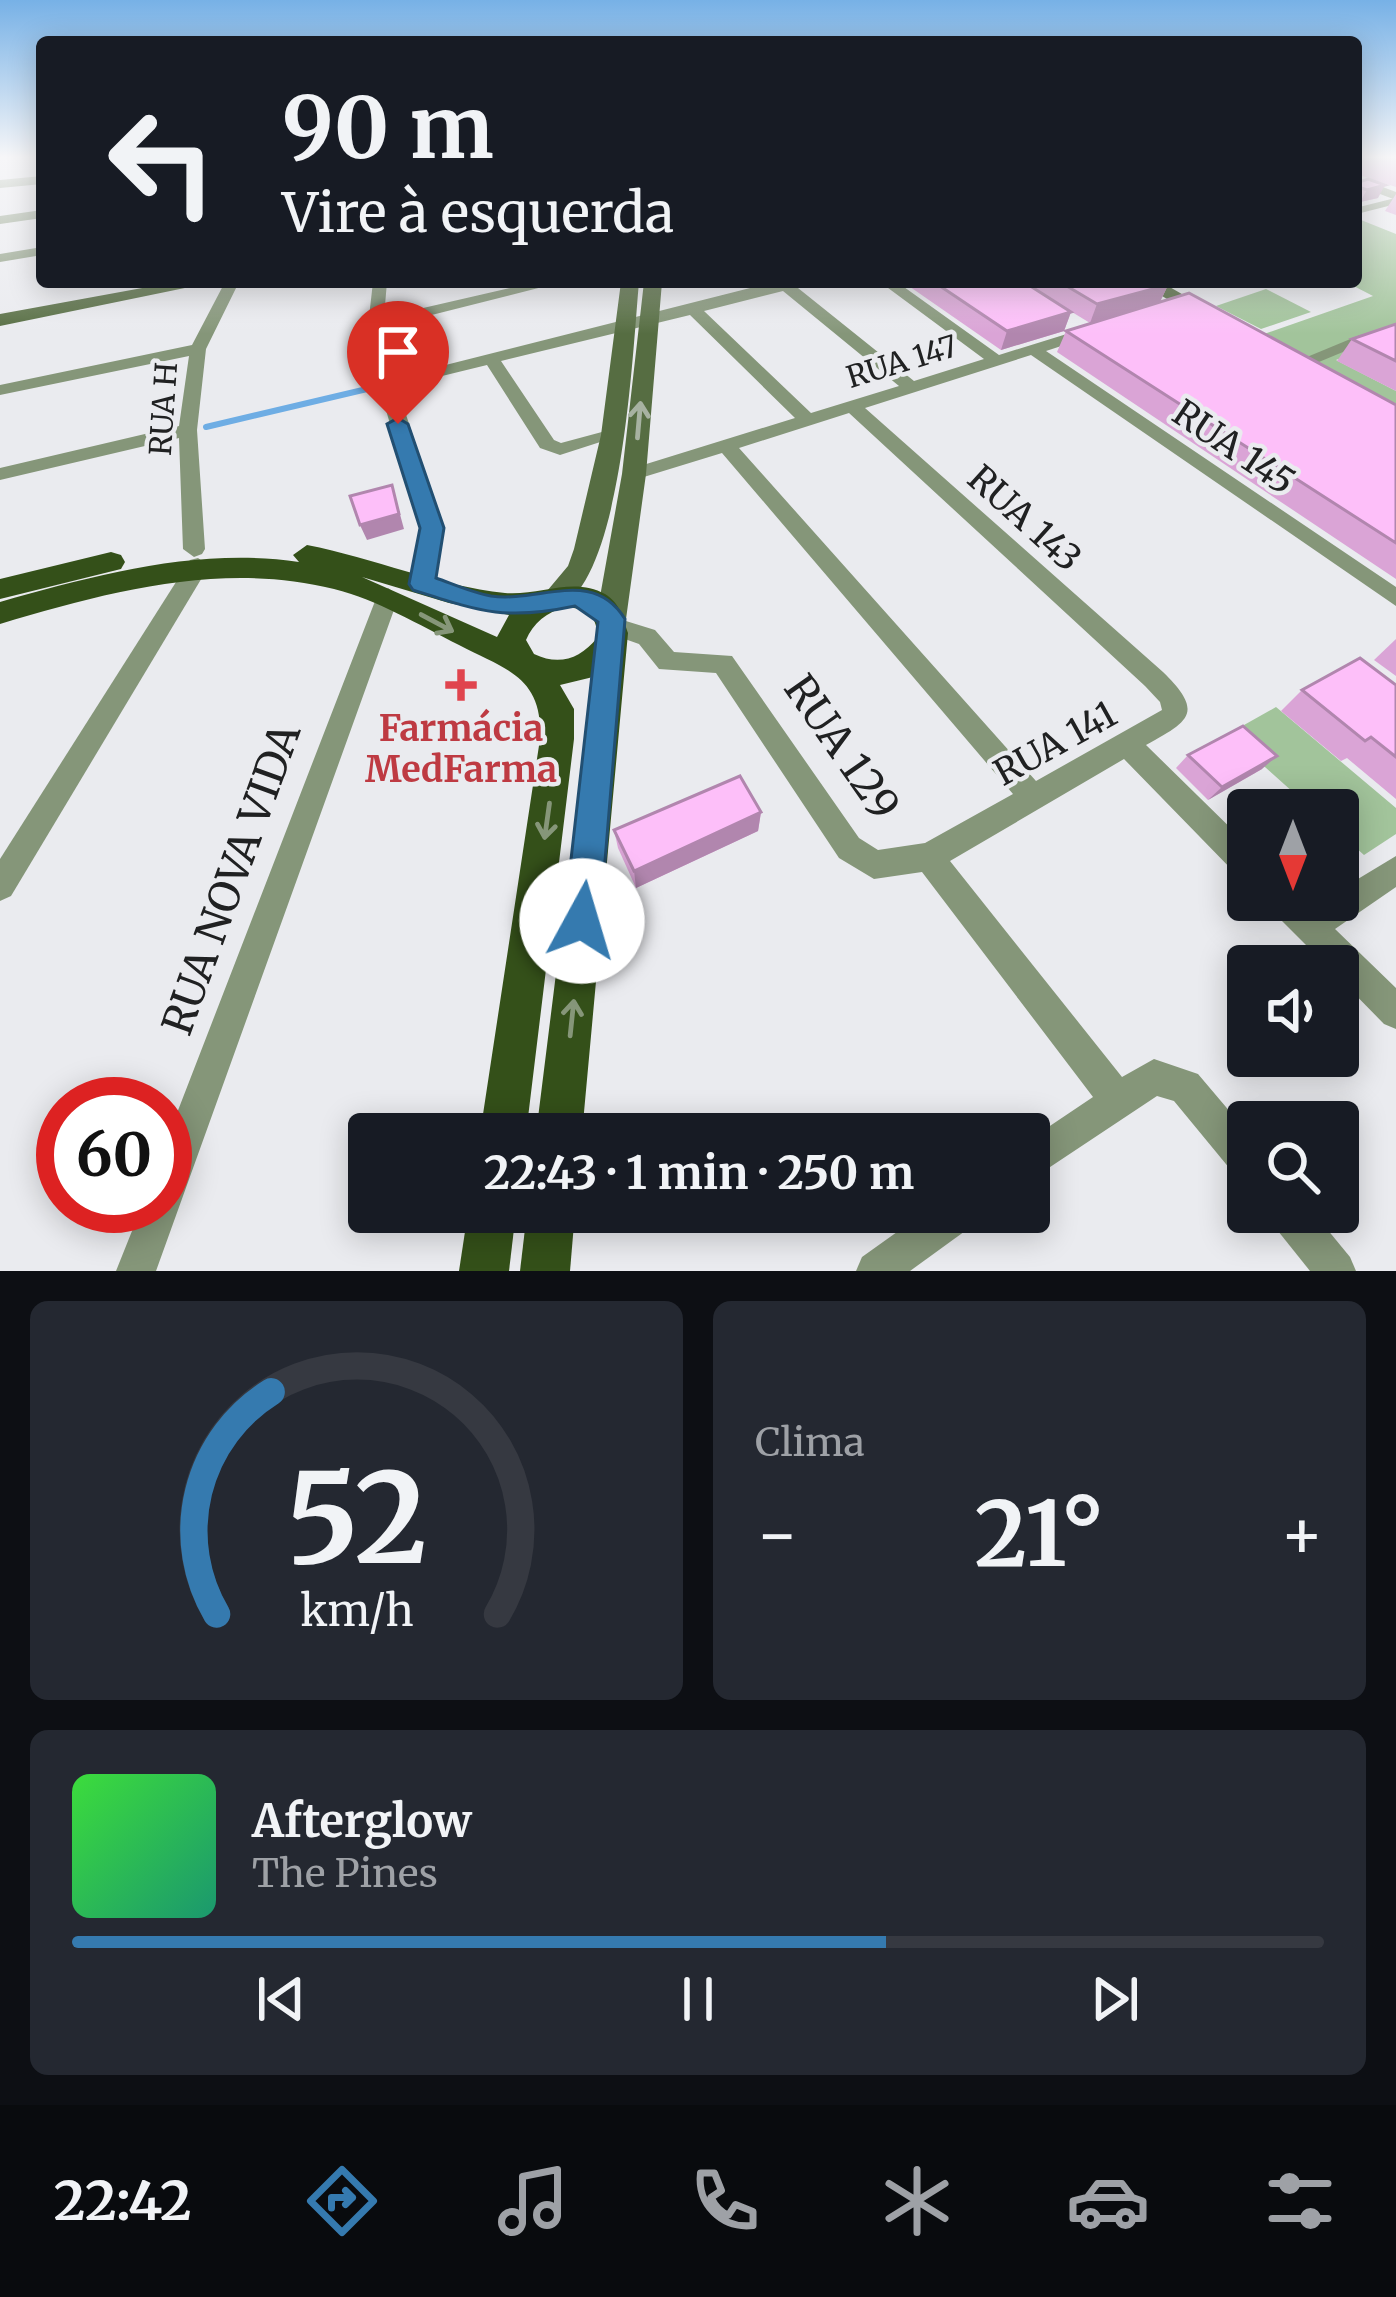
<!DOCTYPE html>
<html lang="pt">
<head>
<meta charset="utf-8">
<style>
  body { margin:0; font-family:Merriweather,serif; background:#242831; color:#f1f3f6; height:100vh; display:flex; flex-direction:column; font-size:45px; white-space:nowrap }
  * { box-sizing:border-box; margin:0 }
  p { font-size:39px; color:#9ea1a6 }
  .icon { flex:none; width:66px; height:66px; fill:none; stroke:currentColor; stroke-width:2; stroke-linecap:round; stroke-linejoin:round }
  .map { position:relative; height:1271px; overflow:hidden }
  .side { display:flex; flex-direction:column; gap:30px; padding:30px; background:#0d0f14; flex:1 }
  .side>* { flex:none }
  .banner { position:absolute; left:36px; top:36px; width:1326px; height:252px; border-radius:12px; box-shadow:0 6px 30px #0003; background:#171b24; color:#f1f3f6; overflow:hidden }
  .needle { width:78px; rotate:180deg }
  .tools { position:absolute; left:1227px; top:789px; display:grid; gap:24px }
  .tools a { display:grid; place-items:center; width:132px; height:132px; border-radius:12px; background:#171b24; box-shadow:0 6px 30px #0003; font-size:60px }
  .speed { position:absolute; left:36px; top:1077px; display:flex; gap:24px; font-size:60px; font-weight:700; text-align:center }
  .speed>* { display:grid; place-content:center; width:156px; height:156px; border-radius:50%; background:#171b24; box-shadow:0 6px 30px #0003; line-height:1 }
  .speed .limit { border:18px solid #d22; background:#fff; color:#111 }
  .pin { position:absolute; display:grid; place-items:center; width:102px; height:102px; color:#fff; margin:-123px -51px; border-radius:50% 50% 50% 0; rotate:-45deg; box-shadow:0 0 12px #0007 }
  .pin .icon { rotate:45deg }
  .me { position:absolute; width:132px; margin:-66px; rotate:6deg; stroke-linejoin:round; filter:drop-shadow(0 0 9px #0008) }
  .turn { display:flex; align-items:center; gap:42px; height:252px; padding:0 48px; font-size:54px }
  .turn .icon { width:156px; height:156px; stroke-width:2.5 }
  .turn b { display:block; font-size:84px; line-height:102px }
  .big { font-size:90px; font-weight:700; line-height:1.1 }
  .side .card { flex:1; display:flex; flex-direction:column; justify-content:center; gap:18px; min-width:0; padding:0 42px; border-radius:18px; background:#242831 }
  .side .dial { align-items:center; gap:0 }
  .dial svg { height:312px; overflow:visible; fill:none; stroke:#363941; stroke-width:7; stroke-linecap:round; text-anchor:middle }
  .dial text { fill:#f1f3f6; stroke:none }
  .song { display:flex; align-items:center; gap:36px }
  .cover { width:144px; height:144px; border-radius:18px; background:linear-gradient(135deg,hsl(120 70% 55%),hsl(160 70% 35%)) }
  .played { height:12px; border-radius:6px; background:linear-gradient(90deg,#357aaf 65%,#363941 65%) }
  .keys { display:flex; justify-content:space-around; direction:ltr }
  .heat { display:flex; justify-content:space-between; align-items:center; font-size:66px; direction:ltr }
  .side .tiles { flex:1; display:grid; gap:30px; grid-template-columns:1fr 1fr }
  .card:last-child { grid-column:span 2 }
  .trip { position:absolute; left:348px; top:1113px; width:702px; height:120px; border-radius:12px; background:#171b24; box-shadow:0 6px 30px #0003; font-weight:700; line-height:120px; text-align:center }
  .dock { display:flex; height:192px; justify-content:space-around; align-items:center; background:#090b0e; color:#9ea1a6 }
  .dock .icon { width:84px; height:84px }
  .dock .current { color:#357aaf }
  .dock b { font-size:54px; color:#f1f3f6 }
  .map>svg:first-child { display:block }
  .green { fill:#a2c49b }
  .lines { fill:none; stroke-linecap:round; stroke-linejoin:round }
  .stream { stroke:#6eade4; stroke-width:6 }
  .lane-far1 { stroke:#859679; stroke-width:6 }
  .lane { stroke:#859679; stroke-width:9 }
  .street { fill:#859679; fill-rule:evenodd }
  .secondary { fill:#566d42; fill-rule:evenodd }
  .primary { fill:#345019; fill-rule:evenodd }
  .wall { fill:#daa4d6 }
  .shaded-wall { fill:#b186ae }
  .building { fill:#fdbff9; stroke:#b186ae; stroke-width:3 }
  .oneway { stroke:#a7b2a1 }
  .oneway2 { stroke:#869679 }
  .route { fill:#357aaf; stroke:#224f72; stroke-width:3 }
  .health-dot { fill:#e0444e; stroke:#eaebef; stroke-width:4.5 }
  .labels { text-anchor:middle; stroke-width:9; stroke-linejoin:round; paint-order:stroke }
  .far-street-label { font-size:30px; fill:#202122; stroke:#eaebef }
  .street-label { font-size:36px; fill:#202122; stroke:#eaebef }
  .health-label { font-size:36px; font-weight:bold; fill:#be3a42; stroke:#eaebef }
  .near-street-label { font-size:42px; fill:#202122; stroke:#eaebef }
</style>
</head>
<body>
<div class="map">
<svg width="1396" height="1271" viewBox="0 0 1396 1271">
  <rect width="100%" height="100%" fill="#eaebef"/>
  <g class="green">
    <path d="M1356,218l40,16v113l-13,-6 -47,19 60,31v13l-132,-70 109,-38 -27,-14h10z"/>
    <path d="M1266,289l45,23 -50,17 -45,-23z"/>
    <path d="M1276,707l120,101v26l-32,21 -26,-23v-22h-25l-85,-76z"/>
  </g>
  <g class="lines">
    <path class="stream" d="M206,427l178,-42"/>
    <path class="lane-far1" d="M1356,211l40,-10"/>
    <path class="lane" d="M1302,364l58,-24"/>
    <g class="street">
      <path d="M42,176v8l-42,4v-8z"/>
      <path d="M1356,177l40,15v8l-40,-15z"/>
      <path d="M42,210v8l-42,6v-8z"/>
      <path d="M42,247v8l-42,7v-8z"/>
      <path d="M225,282h14l-33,67 -9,81 8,119 -3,5 -8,3 -11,-8 -4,-111 -179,42v-12l179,-42 10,-70 -189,39v-10l192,-40z"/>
      <path d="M373,282h14l-3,35 152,-35h26l-178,45 -2,16 12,35 380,-96h36l-12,6 116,93 70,-22 -104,-77h17l102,73 87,-27h12v6l-52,17 350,236v19l-365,-251 -166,53 298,264c42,41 26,49 -17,73l102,100v34l-11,-4 -113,-116 -174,102 172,216 32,-18 44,15 50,59v48l-13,-6 -61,-74 -17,-5 -128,85v-41l64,-43 -171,-225 -48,7 -35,-21 -123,-185 -57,-4 -20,-25 -34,-12 -4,-6 12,-9 42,13 19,22 58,4 127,182 19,12 47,-7 88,-49 -291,-341 -88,27 -10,-6 3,-4 168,-52 -105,-103 -189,46 53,79 7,3 52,-14 9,6 -62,20 -20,-7 -53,-83 -90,22 46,141 -10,56 -11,8 -8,-2 -3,-6 10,-56 -55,-185zM783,291l116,95 -88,27 -107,-102zM849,413l296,273 15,16 2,8 -126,71 -297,-333z"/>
      <path d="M198,558l11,8 -198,330 -11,5v-42l190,-299z"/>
      <path d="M388,588l11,8 -243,675h-40l26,-65h23v-62l212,-548z"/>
      <path d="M1396,856v31l-61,42 61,59v41l-12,-5 -46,-47v-11h-11l-55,-55 -4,-11h37l8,7 11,-7h14v-9z"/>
      <path d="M925,1212h52l-5,14 -62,45h-54l6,-14z"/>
      <path d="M1269,1212h44l37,45 6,14h-46l-36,-45z"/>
    </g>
    <g class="secondary">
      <path d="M175,282h39l-214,44v-12z"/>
      <path d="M621,282h18c-6,64 -16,305 -83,326l-14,-11 26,-31 6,-17 27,-114z"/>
      <path d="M644,282h18l-16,192 -20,145 -5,8h-20l-5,-8 26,-145z"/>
      <path d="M1138,282h23l59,34 -17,4z"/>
    </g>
    <g class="primary">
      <path d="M307,545c67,13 131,41 198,48 34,3 69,-17 100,1 15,9 18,24 23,39l-46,501h-46l57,-457 -33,8 14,24v30l-48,395h-46l60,-395c3,-62 -33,-69 -81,-94 -40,-20 -81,-45 -125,-56 -113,-28 -226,3 -334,35v-22c96,-27 198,-55 299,-40l-6,-7zM362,577l87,26 60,12 -12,22zM565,607c21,1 33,8 32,31 -17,21 -38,28 -63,16l-8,-14c7,-17 21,-28 39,-33z"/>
      <path d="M111,552l10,3 4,7 -4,7 -121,30v-20z"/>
      <path d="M468,1212h48l-7,59h-50z"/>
      <path d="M527,1212h48l-5,59h-50z"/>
    </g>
  </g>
  <g class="wall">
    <path d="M1356,156h40v31l-40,-13z"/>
    <path d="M1368,179l10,19 -18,4 -4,-1v-18z"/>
    <path d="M1396,194v21l-11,-4z"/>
    <path d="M903,282h259l6,3 -8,17 236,103v174l-339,-227 9,-21 24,-8 -46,-28 27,17 -7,19 -63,19z"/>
    <path d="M1396,324v67l-59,-30 15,-22z"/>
    <path d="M1396,639v37l-22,-16z"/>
    <path d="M1396,685v114l-49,-41 -6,3 -60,-50 21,-21z"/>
    <path d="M1188,755l74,14 -54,31 -32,-32z"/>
    <path d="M761,812l-3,19 -122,57 -18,-40 -4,-18z"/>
  </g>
  <g class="shaded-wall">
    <path d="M1364,156h3l-11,18v-5z"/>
    <path d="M1385,185l-7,13 -18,4 7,-12z"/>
    <path d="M1168,285l-9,19 -69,19 7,-19z"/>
    <path d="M1071,312l-7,19 -63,19 6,-19z"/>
    <path d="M392,485l12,44 -37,11 -7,-15z"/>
    <path d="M1277,756l-15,13 -54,31 14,-13z"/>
    <path d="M761,812l-3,19 -122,57 -2,-17z"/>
  </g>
  <g class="building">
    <path d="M1368,179l17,6 -18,5 -11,-4v-3z"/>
    <path d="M934,282h90l47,30 -64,19z"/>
    <path d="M1060,282h102l6,3 -71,19z"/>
    <path d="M1189,293l207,112v138l-330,-212z"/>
    <path d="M1396,324v37l-44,-22z"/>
    <path d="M392,485l7,29 -39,11 -10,-29z"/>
    <path d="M1360,658l36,27v72l-25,-20 -6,4 -63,-51z"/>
    <path d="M1243,726l34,30 -55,31 -34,-32z"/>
    <path d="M740,776l21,36 -127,59 -20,-41z"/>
  </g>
  <defs><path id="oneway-shaft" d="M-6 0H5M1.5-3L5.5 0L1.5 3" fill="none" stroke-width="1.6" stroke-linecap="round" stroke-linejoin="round" transform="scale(3)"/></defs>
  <use class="oneway" href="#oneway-shaft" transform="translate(639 420) rotate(-85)"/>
  <g class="oneway2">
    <use href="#oneway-shaft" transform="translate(437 623) rotate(28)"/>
    <use href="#oneway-shaft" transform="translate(547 821) rotate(98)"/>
    <use href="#oneway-shaft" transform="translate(572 1018) rotate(-84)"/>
  </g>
  <linearGradient id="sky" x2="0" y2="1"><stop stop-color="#77b1e6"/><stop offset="0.47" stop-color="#f6f6f8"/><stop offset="1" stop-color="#f6f6f8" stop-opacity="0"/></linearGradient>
  <rect width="1396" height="334" fill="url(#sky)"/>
  <path class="route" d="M398,418l10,6 36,104 -8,50c17,6 37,15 55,18 49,7 102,-29 134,23l-25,302 -6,13 -12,5 -13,-5 -5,-13 34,-299 -23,-16c-70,15 -96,5 -162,-16l-4,-6 11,-56 -33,-104z"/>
  <path class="health-dot" d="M455 667h12v12h12v12h-12v12h-12v-12h-12v-12h12z"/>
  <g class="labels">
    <g class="far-street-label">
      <text transform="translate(902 362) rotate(-17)" y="10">RUA 147</text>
      <text transform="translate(164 409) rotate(-86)" y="10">RUA H</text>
    </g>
    <g class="street-label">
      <text transform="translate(1234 447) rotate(34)" y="13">RUA 145</text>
      <text transform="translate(1025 518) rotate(42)" y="13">RUA 143</text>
      <text transform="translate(1055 743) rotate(-29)" y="13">RUA 141</text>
    </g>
    <g class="health-label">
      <text x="461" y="741">Farmácia<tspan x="461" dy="41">MedFarma</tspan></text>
    </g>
    <g class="near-street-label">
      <text transform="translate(842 747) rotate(55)" y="15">RUA 129</text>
      <text transform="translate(231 879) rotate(-70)" y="15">RUA NOVA VIDA</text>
    </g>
  </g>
</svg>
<div class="tools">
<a><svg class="needle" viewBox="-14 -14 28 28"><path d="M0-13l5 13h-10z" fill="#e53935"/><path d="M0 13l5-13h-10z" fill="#9ea1a6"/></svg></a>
<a><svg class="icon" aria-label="sound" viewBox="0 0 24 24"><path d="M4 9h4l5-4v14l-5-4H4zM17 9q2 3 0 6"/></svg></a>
<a><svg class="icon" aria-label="search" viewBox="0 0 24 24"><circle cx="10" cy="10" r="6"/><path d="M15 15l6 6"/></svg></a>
</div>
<div class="speed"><div class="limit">60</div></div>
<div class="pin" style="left:398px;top:424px;background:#d93025"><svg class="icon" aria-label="arrive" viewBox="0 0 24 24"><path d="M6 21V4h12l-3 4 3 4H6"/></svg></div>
<svg class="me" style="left:582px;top:921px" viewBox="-20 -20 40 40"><circle r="19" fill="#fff"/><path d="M0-13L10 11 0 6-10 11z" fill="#357aaf"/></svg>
<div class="trip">22:43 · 1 min · 250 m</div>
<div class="banner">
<div class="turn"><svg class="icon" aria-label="left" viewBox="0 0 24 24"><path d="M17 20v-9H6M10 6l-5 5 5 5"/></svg><div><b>90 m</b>Vire à esquerda</div></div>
</div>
</div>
<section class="side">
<div class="tiles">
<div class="card dial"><svg viewBox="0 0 100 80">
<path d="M14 69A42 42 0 1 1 86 69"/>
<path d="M14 69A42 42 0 0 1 28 12" stroke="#357aaf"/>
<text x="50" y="56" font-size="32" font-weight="700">52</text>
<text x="50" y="72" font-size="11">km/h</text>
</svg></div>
<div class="card"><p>Clima</p>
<div class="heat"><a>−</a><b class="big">21°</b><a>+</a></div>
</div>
<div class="card">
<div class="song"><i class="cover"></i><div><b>Afterglow</b><p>The Pines</p></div></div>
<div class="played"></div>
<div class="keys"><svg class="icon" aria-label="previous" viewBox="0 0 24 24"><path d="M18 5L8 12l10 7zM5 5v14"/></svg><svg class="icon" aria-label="pause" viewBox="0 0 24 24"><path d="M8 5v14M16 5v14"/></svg><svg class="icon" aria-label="next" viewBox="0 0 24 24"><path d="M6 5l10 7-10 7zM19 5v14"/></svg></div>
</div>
</div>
</section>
<nav class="dock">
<b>22:42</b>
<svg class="icon current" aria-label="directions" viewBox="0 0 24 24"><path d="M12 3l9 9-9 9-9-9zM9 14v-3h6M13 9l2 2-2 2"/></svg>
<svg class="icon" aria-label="music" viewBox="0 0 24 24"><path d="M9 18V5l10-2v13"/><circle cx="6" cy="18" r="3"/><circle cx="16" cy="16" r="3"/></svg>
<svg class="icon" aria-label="phone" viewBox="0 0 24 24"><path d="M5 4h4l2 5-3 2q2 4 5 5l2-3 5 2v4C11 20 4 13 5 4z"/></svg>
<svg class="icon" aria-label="climate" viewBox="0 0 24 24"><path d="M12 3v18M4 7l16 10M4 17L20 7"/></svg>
<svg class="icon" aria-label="car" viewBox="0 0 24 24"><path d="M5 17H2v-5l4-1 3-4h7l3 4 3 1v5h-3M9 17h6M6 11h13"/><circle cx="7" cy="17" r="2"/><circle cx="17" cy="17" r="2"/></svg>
<svg class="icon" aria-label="filters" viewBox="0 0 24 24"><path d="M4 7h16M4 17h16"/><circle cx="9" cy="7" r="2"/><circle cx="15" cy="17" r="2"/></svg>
</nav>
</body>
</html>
